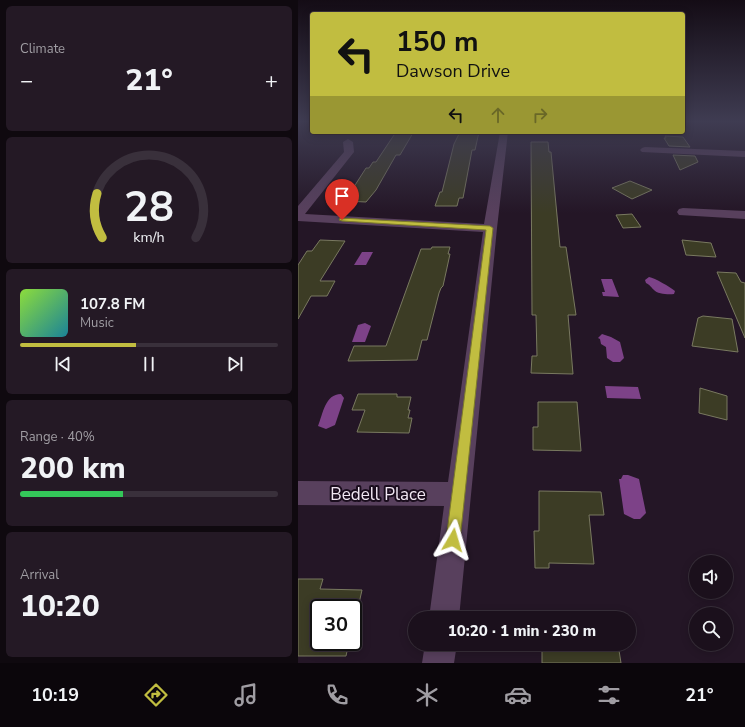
<!DOCTYPE html>
<html lang="en">
<head>
<meta charset="utf-8">
<style>
  body { margin:0; font-family:"Nunito Sans",sans-serif; background:#241925; color:#f1f3f6; height:100vh; display:flex; flex-direction:column; font-size:15px; white-space:nowrap }
  * { box-sizing:border-box; margin:0 }
  p { font-size:13px; color:#a09da3 }
  .icon { flex:none; width:22px; height:22px; fill:none; stroke:currentColor; stroke-width:2; stroke-linecap:round; stroke-linejoin:round }
  .map { position:relative; flex:1; overflow:hidden }
  .sheet { display:flex; flex-direction:column; gap:6px; padding:6px; background:#0f090f; width:298px }
  .sheet>* { flex:none }
  .hud { position:absolute; left:12px; top:12px; width:375px; height:122px; border-radius:4px; box-shadow:0 2px 10px #0003,0 0 0 1px #39303b; background:#c1bd40; color:#111; overflow:hidden }
  .buttons { position:absolute; left:391px; top:555px; display:grid; gap:8px }
  .buttons a { display:grid; place-items:center; width:44px; height:44px; border-radius:50%; background:#1b101c; box-shadow:0 2px 10px #0003,0 0 0 1px #39303b; font-size:20px }
  .speed { position:absolute; left:12px; top:599px; display:flex; gap:8px; font-size:20px; font-weight:700; text-align:center }
  .speed>* { display:grid; place-content:center; width:52px; height:52px; border-radius:50%; background:#1b101c; box-shadow:0 2px 10px #0003,0 0 0 1px #39303b; line-height:1 }
  .speed .limit { border:2px solid #111; border-radius:6px; background:#fff; color:#111 }
  .pin { position:absolute; display:grid; place-items:center; width:34px; height:34px; color:#fff; margin:-41px -17px; border-radius:50% 50% 50% 0; rotate:-45deg; box-shadow:0 0 4px #0007 }
  .pin .icon { rotate:45deg }
  .me { position:absolute; width:44px; margin:-22px; rotate:7deg; stroke-linejoin:round; filter:drop-shadow(0 0 3px #0008) }
  .turn { display:flex; align-items:center; gap:14px; height:84px; padding:0 20px; font-size:18px }
  .turn .icon { width:52px; height:52px; stroke-width:2.5 }
  .turn b { display:block; font-size:28px; line-height:34px }
  .lanes { display:flex; align-items:center; height:38px; padding:0 20px; background:#0003; justify-content:center; gap:20px; direction:ltr }
  .lanes .off { opacity:.35 }
  .big { font-size:30px; font-weight:800; line-height:1.1 }
  .sheet .tile { flex:1; display:flex; flex-direction:column; justify-content:center; gap:6px; min-width:0; padding:0 14px; border-radius:6px; background:#241925 }
  .sheet .dial { align-items:center; gap:0 }
  .dial svg { height:104px; overflow:visible; fill:none; stroke:#39303b; stroke-width:7; stroke-linecap:round; text-anchor:middle }
  .dial text { fill:#f1f3f6; stroke:none }
  .song { display:flex; align-items:center; gap:12px }
  .cover { width:48px; height:48px; border-radius:6px; background:linear-gradient(135deg,hsl(90 70% 55%),hsl(190 70% 35%)) }
  .played { height:4px; border-radius:2px; background:linear-gradient(90deg,#c1bd40 45%,#39303b 45%) }
  .keys { display:flex; justify-content:space-around; direction:ltr }
  .heat { display:flex; justify-content:space-between; align-items:center; font-size:22px; direction:ltr }
  .charge { height:6px; border-radius:3px; background:linear-gradient(90deg,#34c759 40%,#39303b 0) }
  .trip { position:absolute; left:110px; top:611px; width:228px; height:40px; border-radius:20px; background:#1b101c; box-shadow:0 2px 10px #0003,0 0 0 1px #39303b; font-weight:800; line-height:40px; text-align:center }
  .dock { display:flex; height:64px; justify-content:space-around; align-items:center; background:#0b060b; color:#a09da3 }
  .dock .icon { width:28px; height:28px }
  .dock .on { color:#c1bd40 }
  .dock b { font-size:18px; color:#f1f3f6 }
  main { display:flex; flex:1; min-height:0 }
  .map>svg:first-child { display:block }
  .water { fill:#7d4288 }
  .building { fill:#3c3c25; stroke:#797960 }
  .lines { fill:none; stroke-linecap:round; stroke-linejoin:round }
  .street { fill:#58405d; fill-rule:evenodd }
  .route { fill:#c1bd40; stroke:#7d7b2a }
  .labels { text-anchor:middle; stroke-width:4; stroke-linejoin:round; paint-order:stroke }
  .near-street-label { font-size:17px; fill:#f2e8f4; stroke:#1a0d1d }
</style>
</head>
<body>
<main>
<section class="sheet">
<div class="tile"><p>Climate</p>
<div class="heat"><a>−</a><b class="big">21°</b><a>+</a></div>
</div>
<div class="tile dial"><svg viewBox="0 0 100 80">
<path d="M14 69A42 42 0 1 1 86 69"/>
<path d="M14 69A42 42 0 0 1 10 35" stroke="#c1bd40"/>
<text x="50" y="56" font-size="32" font-weight="700">28</text>
<text x="50" y="72" font-size="11">km/h</text>
</svg></div>
<div class="tile">
<div class="song"><i class="cover"></i><div><b>107.8 FM</b><p>Music</p></div></div>
<div class="played"></div>
<div class="keys"><svg class="icon" aria-label="previous" viewBox="0 0 24 24"><path d="M18 5L8 12l10 7zM5 5v14"/></svg><svg class="icon" aria-label="pause" viewBox="0 0 24 24"><path d="M8 5v14M16 5v14"/></svg><svg class="icon" aria-label="next" viewBox="0 0 24 24"><path d="M6 5l10 7-10 7zM19 5v14"/></svg></div>
</div>
<div class="tile"><p>Range · 40%</p><b class="big">200 km</b><div class="charge"></div></div>
<div class="tile"><p>Arrival</p><b class="big">10:20</b></div>
</section>
<div class="map">
<svg width="447" height="663" viewBox="0 0 447 663">
  <rect width="100%" height="100%" fill="#241626"/>
  <g class="water">
    <path d="M64,252h11l-7,13h-12z"/>
    <path d="M351,277c6,1 21,10 26,14l-1,3c-5,1 -17,0 -20,-4 -3,-3 -4,-5 -8,-7l-1,-3z"/>
    <path d="M303,279h11l7,18 -16,-1 -1,-4h3z"/>
    <path d="M67,323l6,3 -6,16h-13l6,-17z"/>
    <path d="M304,334l9,3 9,5 4,16 -4,4h-7l-6,-4 -1,-11 -5,-3 -1,-5 -2,-1z"/>
    <path d="M307,386l33,1 3,12 -34,-1z"/>
    <path d="M43,394l3,4 -9,27 -9,4 -8,-3c5,-12 7,-32 23,-32z"/>
    <path d="M325,475h5l11,4 7,34 -6,6h-6l-10,-5 -5,-35h2z"/>
  </g>
  <g class="building">
    <path d="M98,132l17,1 -13,22h-4l-20,35 -10,12 -21,-1 7,-8h-2l16,-25h3l4,-6h3z"/>
    <path d="M162,132h19l-4,18h-3l-9,48h-4l-2,8h-22l5,-14h2l12,-48z"/>
    <path d="M367,136l18,1 7,10 -21,-1 -5,-8h2z"/>
    <path d="M233,142h17l1,10h2l9,95h6l10,68h-8l5,59 -42,-1 1,-17h5l-1,-41h-4z"/>
    <path d="M375,155l22,1 3,6 -18,8z"/>
    <path d="M332,181l22,9 -20,9 -20,-11z"/>
    <path d="M334,214l9,13 -18,1 -7,-13z"/>
    <path d="M22,240l25,1 -25,40h15l-8,15h-16l-13,23v-54l9,-14h5z"/>
    <path d="M384,240l29,3 5,14 -30,-2z"/>
    <path d="M134,247h18l-2,7h2l-7,32 -2,2 -2,5 -12,47h-5l-5,20 -69,1 6,-15h32l35,-97h10z"/>
    <path d="M419,272l19,1 5,9 4,1v55z"/>
    <path d="M405,316l29,3 6,33 -46,-6 6,-28z"/>
    <path d="M402,388l27,8v24l-28,-7z"/>
    <path d="M60,394h39v3h14l-3,13h2l-2,8h4l-3,15 -52,-1 8,-22h-13z"/>
    <path d="M240,402h39l4,49 -48,-1v-23h5z"/>
    <path d="M241,491l62,1 3,23h-15l5,49 -45,-1v5h-14l-1,-37h5z"/>
    <path d="M0,579h25l-3,10 42,1 -4,18h-39v34h30l-3,14h-48z"/>
    <path d="M244,644h76l3,19h-79z"/>
  </g>
  <g class="lines">
    <g class="street">
      <path d="M202,132h8l-11,96 -38,390h-30l15,-112 -146,-1v-24l150,1 35,-250 -185,-11v-15l46,-54 -1,-10 5,-3 5,3 1,10 -49,62 179,10z"/>
      <path d="M347,147l100,4v6l-103,-5 -2,-2 2,-2z"/>
      <path d="M385,208l62,3v8l-66,-4 -2,-3 2,-3z"/>
      <path d="M127,644h32l-3,19h-32z"/>
    </g>
  </g>
  <linearGradient id="sky" x2="0" y2="1"><stop stop-color="#140c15"/><stop offset="0.57" stop-color="#3f3c52"/><stop offset="1" stop-color="#3f3c52" stop-opacity="0"/></linearGradient>
  <rect width="447" height="213" fill="url(#sky)"/>
  <path class="route" d="M42,218l150,8 3,2 -33,312 -2,5 -5,2 -5,-2 -2,-5 40,-310 -144,-9 -3,-1z"/>
  <g class="labels">
    <g class="near-street-label">
      <text x="80" y="500">Bedell Place</text>
    </g>
  </g>
</svg>
<div class="buttons">
<a><svg class="icon" aria-label="sound" viewBox="0 0 24 24"><path d="M4 9h4l5-4v14l-5-4H4zM17 9q2 3 0 6"/></svg></a>
<a><svg class="icon" aria-label="search" viewBox="0 0 24 24"><circle cx="10" cy="10" r="6"/><path d="M15 15l6 6"/></svg></a>
</div>
<div class="speed"><div class="limit">30</div></div>
<div class="pin" style="left:44px;top:220px;background:#d93025"><svg class="icon" aria-label="arrive" viewBox="0 0 24 24"><path d="M6 21V4h12l-3 4 3 4H6"/></svg></div>
<svg class="me" style="left:155px;top:540px" viewBox="-20 -20 40 40"><path d="M0-17L14 15 0 8-14 15z" fill="#c1bd40" stroke="#fff" stroke-width="4"/></svg>
<div class="trip">10:20 · 1 min · 230 m</div>
<div class="hud">
<div class="turn"><svg class="icon" aria-label="left" viewBox="0 0 24 24"><path d="M17 20v-9H6M10 6l-5 5 5 5"/></svg><div><b>150 m</b>Dawson Drive</div></div>
<div class="lanes"><svg class="icon" aria-label="left" viewBox="0 0 24 24"><path d="M17 20v-9H6M10 6l-5 5 5 5"/></svg><svg class="icon off" aria-label="ahead" viewBox="0 0 24 24"><path d="M12 20V5M6 11l6-6 6 6"/></svg><svg class="icon off" aria-label="right" viewBox="0 0 24 24"><path d="M7 20v-9h11M14 6l5 5-5 5"/></svg></div>
</div>
</div>
</main>
<nav class="dock">
<b>10:19</b>
<svg class="icon on" aria-label="directions" viewBox="0 0 24 24"><path d="M12 3l9 9-9 9-9-9zM9 14v-3h6M13 9l2 2-2 2"/></svg>
<svg class="icon" aria-label="music" viewBox="0 0 24 24"><path d="M9 18V5l10-2v13"/><circle cx="6" cy="18" r="3"/><circle cx="16" cy="16" r="3"/></svg>
<svg class="icon" aria-label="phone" viewBox="0 0 24 24"><path d="M5 4h4l2 5-3 2q2 4 5 5l2-3 5 2v4C11 20 4 13 5 4z"/></svg>
<svg class="icon" aria-label="climate" viewBox="0 0 24 24"><path d="M12 3v18M4 7l16 10M4 17L20 7"/></svg>
<svg class="icon" aria-label="car" viewBox="0 0 24 24"><path d="M5 17H2v-5l4-1 3-4h7l3 4 3 1v5h-3M9 17h6M6 11h13"/><circle cx="7" cy="17" r="2"/><circle cx="17" cy="17" r="2"/></svg>
<svg class="icon" aria-label="filters" viewBox="0 0 24 24"><path d="M4 7h16M4 17h16"/><circle cx="9" cy="7" r="2"/><circle cx="15" cy="17" r="2"/></svg>
<b>21°</b>
</nav>
</body>
</html>
